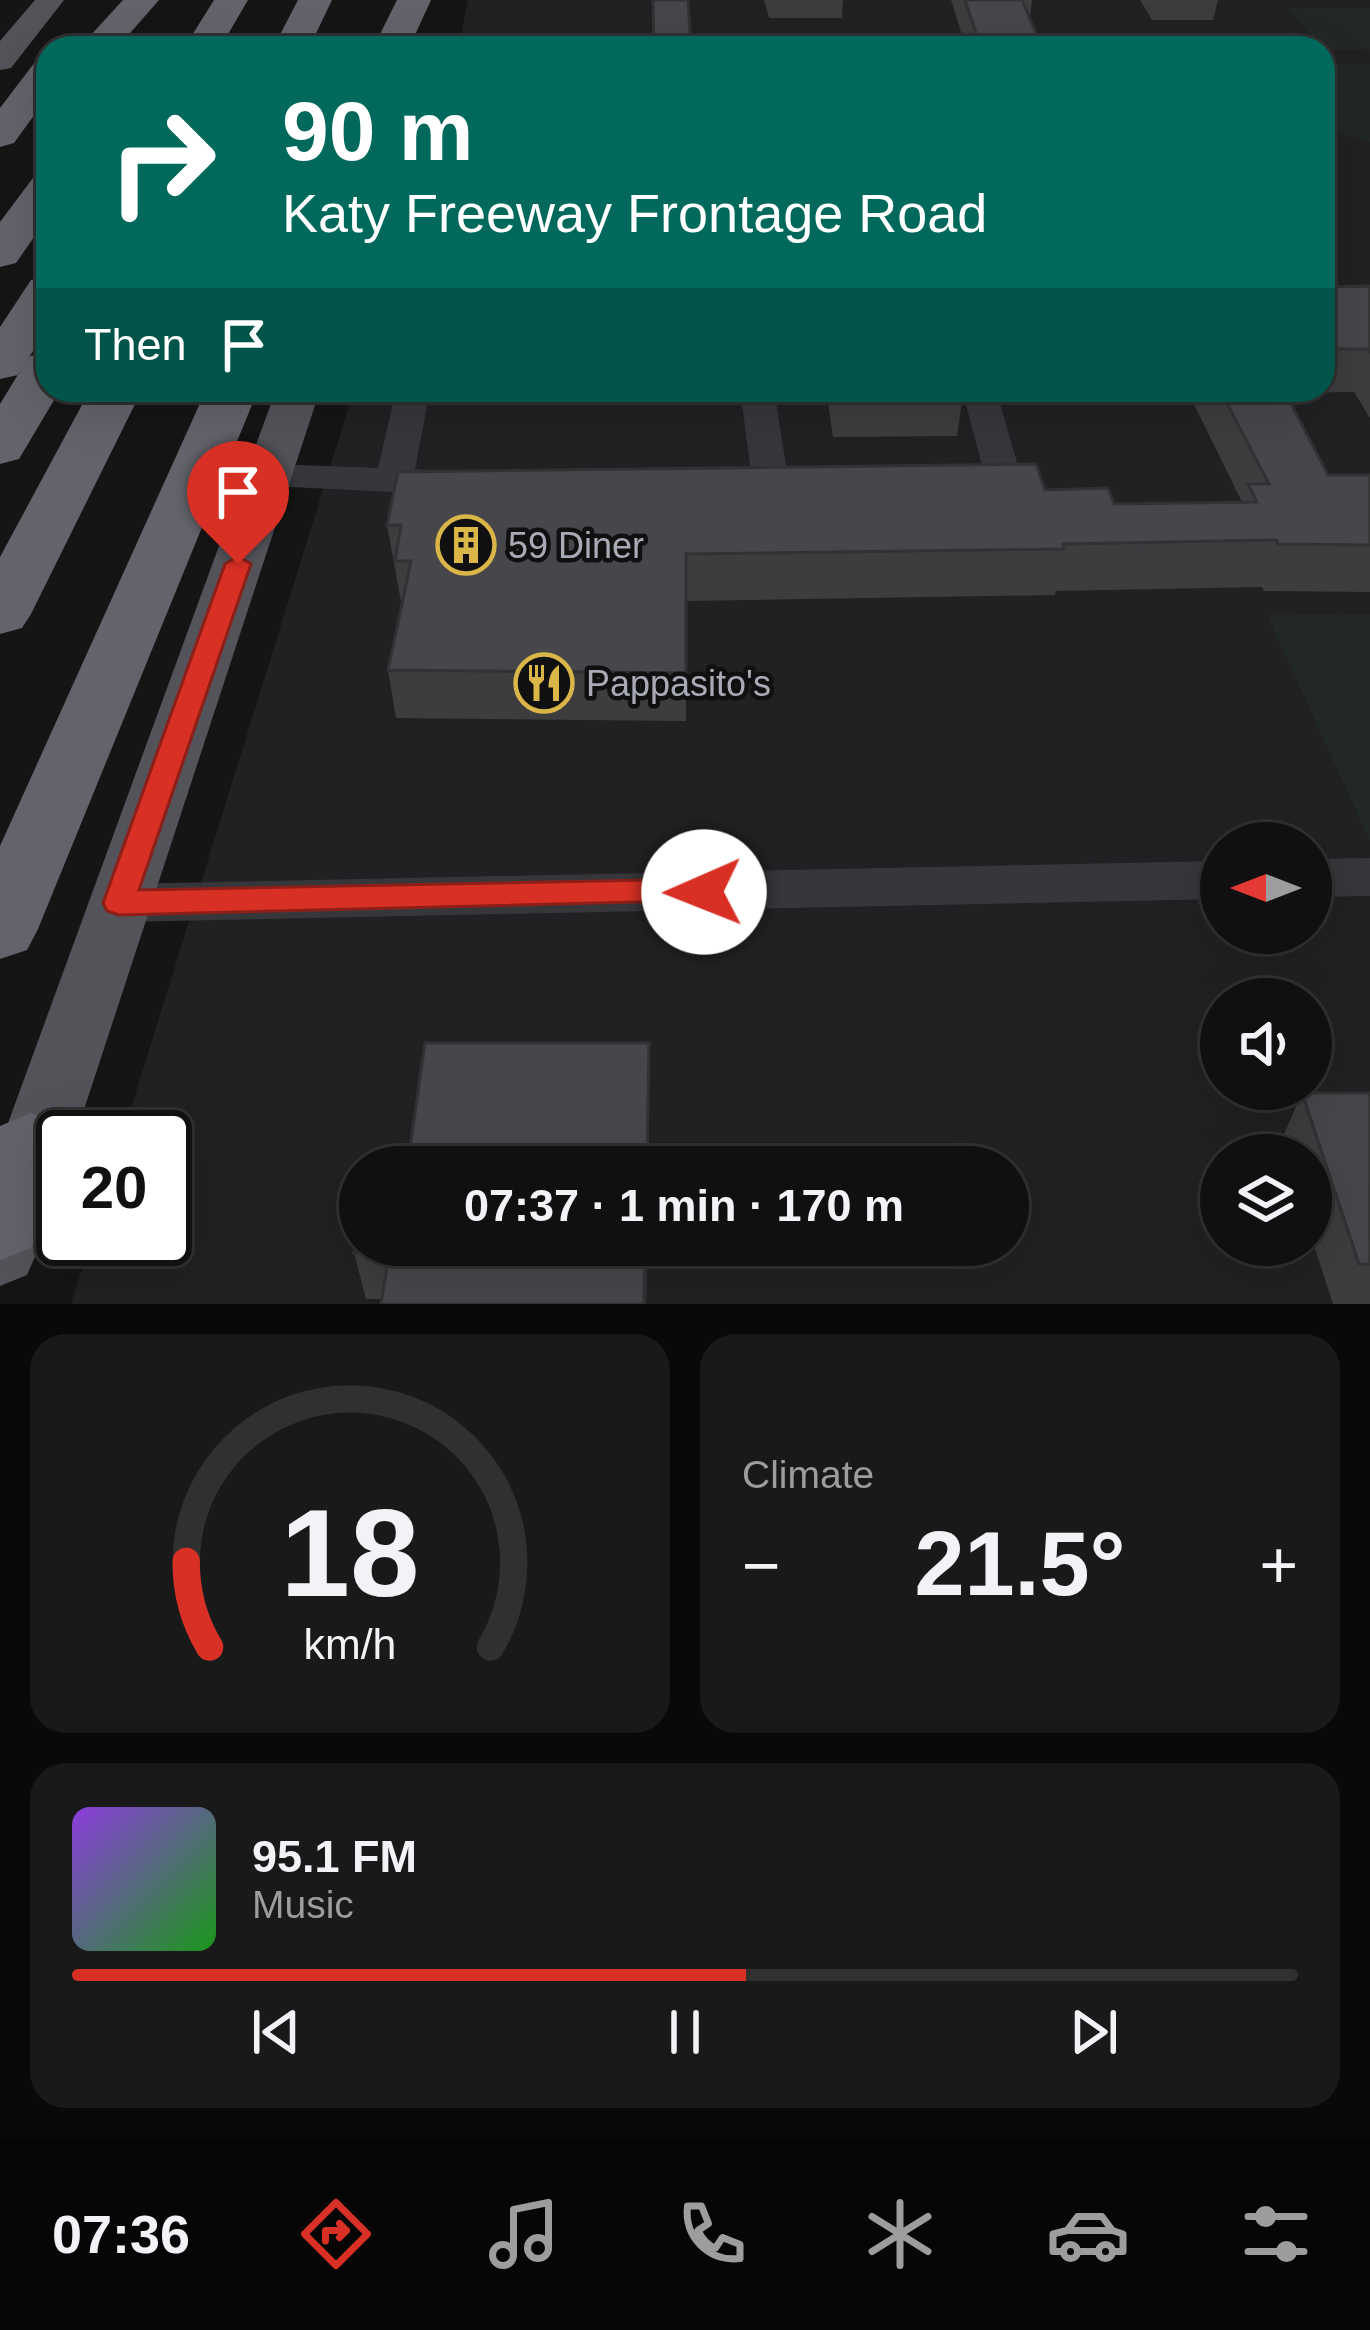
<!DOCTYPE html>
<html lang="en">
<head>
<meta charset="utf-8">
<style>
  body { margin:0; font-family:Helvetica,sans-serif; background:#191919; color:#f1f3f6; height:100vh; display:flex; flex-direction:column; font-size:45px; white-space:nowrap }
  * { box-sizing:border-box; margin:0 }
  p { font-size:39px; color:#9c9d9f }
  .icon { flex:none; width:66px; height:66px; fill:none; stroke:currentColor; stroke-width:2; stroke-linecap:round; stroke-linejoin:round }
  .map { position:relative; height:1304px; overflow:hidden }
  .drawer { display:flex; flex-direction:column; gap:30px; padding:30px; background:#090909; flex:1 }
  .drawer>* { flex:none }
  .banner { position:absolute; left:36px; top:36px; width:1299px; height:366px; border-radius:36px; box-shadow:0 12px 48px #0002,0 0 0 3px #303030; background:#00695c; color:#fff; overflow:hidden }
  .needle { width:78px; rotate:270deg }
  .buttons { position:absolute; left:1200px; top:822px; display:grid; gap:24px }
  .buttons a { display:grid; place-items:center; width:132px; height:132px; border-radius:50%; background:#101010; box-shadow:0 12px 48px #0002,0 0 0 3px #303030; font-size:60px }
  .speed { position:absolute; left:36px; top:1110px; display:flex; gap:24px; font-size:60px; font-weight:700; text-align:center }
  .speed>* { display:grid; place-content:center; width:156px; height:156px; border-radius:50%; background:#101010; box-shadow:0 12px 48px #0002,0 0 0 3px #303030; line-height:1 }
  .speed .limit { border:6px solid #111; border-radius:18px; background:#fff; color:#111 }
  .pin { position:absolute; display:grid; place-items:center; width:102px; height:102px; color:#fff; margin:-123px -51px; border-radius:50% 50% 50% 0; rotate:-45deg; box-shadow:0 0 12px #0007 }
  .pin .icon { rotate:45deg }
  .me { position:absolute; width:132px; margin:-66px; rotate:269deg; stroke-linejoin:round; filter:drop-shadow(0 0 9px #0008) }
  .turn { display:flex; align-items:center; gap:42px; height:252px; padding:0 48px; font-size:54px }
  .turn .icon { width:156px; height:156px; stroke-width:2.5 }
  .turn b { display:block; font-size:84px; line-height:102px }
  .then { display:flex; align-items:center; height:114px; padding:0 48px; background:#0003; gap:24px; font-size:45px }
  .big { font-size:90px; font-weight:600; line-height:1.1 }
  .drawer .tile { flex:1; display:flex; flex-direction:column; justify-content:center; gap:18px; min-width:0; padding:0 42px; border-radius:36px; background:#191919 }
  .drawer .dial { align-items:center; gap:0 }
  .dial svg { height:312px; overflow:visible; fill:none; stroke:#303030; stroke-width:7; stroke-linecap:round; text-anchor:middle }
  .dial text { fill:#f1f3f6; stroke:none }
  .song { display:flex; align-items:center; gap:36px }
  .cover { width:144px; height:144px; border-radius:18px; background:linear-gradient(135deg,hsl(270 70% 55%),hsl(120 70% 35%)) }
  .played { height:12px; border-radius:6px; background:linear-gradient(90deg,#d93025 55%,#303030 55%) }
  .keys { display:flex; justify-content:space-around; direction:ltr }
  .heat { display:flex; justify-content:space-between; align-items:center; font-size:66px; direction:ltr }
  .drawer .tiles { flex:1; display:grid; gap:30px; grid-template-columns:1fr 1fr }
  .tile:last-child { grid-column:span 2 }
  .trip { position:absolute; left:339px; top:1146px; width:690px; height:120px; border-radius:60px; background:#101010; box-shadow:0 12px 48px #0002,0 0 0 3px #303030; font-weight:600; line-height:120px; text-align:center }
  .menu { display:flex; height:192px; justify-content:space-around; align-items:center; background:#060606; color:#9c9d9f }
  .menu .icon { width:84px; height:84px }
  .menu .current { color:#d93025 }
  .menu b { font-size:54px; color:#f1f3f6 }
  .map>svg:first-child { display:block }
  .built { fill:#212123; fill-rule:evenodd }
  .green { fill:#222823 }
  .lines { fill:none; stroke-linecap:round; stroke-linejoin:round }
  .minor { fill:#36373b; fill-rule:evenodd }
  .major { fill:#535459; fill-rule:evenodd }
  .highway { fill:#63646b; fill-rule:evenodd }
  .wall { fill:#3d3d40 }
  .shaded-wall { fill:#323234 }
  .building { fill:#47474b; stroke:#323234; stroke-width:3 }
  .route { fill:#d93025; stroke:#8d1f18; stroke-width:3 }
  .labels { text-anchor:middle; stroke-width:9; stroke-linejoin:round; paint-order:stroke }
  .poi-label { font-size:36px; fill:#a8abb5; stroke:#101011; text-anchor:start }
</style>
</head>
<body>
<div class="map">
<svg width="1370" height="1304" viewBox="0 0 1370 1304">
  <rect width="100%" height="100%" fill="#151516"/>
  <g class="built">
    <path d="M468,0h902v288h-47v-240h-865z"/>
    <path d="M1370,323v291l-102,2 102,226v462h-1299l20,-65h74v-102h-43l232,-747h969zM1221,843h90v90h-90zM1221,999h90v90h-90zM1221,1155h90v90h-90zM360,1167h648v78h-648z"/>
  </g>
  <g class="green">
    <path d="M1287,8h83v41l-47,1z"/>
    <path d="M1323,64h47v78l-47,-14z"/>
    <path d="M1370,614v228l-103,-227z"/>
  </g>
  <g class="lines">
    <g class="minor">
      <path d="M396,390h34l-15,79 51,5 5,8 -5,8 -72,2 -125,-6 -13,-3 -5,-8 5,-8 13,-3 109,4z"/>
      <path d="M740,390h34l14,88 -5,8h-26l-5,-8z"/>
      <path d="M962,390h34l25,86 -5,8h-70l-5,-8 5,-8 36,-3z"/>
      <path d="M1370,858v38l-59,1v-38z"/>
      <path d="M1221,861v38l-1102,23 -17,-5 -8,-14 8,-14 17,-5z"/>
    </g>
    <g class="major">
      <path d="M35,0h29l-53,68 -11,2v-29z"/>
      <path d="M276,390h44l-245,747h-12c0,49 -16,94 -36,138l-27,11v-141z"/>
    </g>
    <g class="highway">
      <path d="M123,0h36l-42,48h-38z"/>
      <path d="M214,0h34l-28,48h-36z"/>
      <path d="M298,0h34l-23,48h-36z"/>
      <path d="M397,0h34l-22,48h-36z"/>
      <path d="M48,59v37l-34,47 -14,4v-39l35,-46z"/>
      <path d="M48,174v43l-32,46 -16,4v-45l33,-44z"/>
      <path d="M48,276v51l-22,35 4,-6 18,-4v38h12l-41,69 -19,5v-60l22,-36 -4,7 -18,4v-52l31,-47z"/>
      <path d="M90,390h52l-111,224 -9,14 -22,6v-77z"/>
      <path d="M206,390h52l-220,539 -11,21 -27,9v-113z"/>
      <path d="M31,1113l30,11 6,13h-4v39l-32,72 -31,12v-134z"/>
    </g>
  </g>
  <g class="wall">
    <path d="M764,0h79l-1,18h-73z"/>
    <path d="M951,0h81l-2,18 12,30h-76z"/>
    <path d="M1140,0h78l-5,20h-61z"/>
    <path d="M1370,286v132l-16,-26 -69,1 43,82h42v117l-106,-1 -2,-4 -206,4 -1,4 -369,6v120l-290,-3 -8,-48 14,-63 -15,-82 658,-35 69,14 128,-2 -55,-112h136v-103z"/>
    <path d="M826,390h133l3,11 -5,35 -124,1z"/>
    <path d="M1302,1093h68v211h-37l-22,-68v-81h-25l-5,-14z"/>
    <path d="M648,1245l-2,59h-265l1,-5h-16l-12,-46z"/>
  </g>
  <g class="shaded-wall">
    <path d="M649,1043v124h-2z"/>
    <path d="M645,1245h3l-2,59h-2z"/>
  </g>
  <g class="building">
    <path d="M653,0h35l3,48h-37z"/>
    <path d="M965,0h57l20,48h-61z"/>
    <path d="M1370,286v66l-2,-3h-45v-62z"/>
    <path d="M834,390h125l3,11 -126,1z"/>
    <path d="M1220,390h64l44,85h42v70l-92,-1 -2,-4 -213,4 1,5 -378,5v119l-298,-3 23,-109h-16l6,-36h-14l11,-53 638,-8 9,26 63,-2 6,16 143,-2 -9,-18h21z"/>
    <path d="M425,1043h224l-2,124h-279l2,-12h39z"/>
    <path d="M1302,1093h68v171h-11z"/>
    <path d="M360,1215v30h285l-1,59h-263l8,-51h-35z"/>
  </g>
  <path class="route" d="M238,556l13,8 -112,326 565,-11 11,4 5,9 -5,8 -596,15 -12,-4 -4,-8 122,-339z"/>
  <defs>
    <g id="building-ring" transform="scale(3)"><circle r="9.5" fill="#101011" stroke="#dab649" stroke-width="1.5"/><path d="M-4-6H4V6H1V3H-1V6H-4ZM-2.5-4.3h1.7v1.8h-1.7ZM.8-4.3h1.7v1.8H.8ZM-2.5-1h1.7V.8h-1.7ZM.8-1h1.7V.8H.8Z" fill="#dab649"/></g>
    <g id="restaurant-ring" transform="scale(3)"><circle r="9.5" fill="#101011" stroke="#dab649" stroke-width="1.5"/><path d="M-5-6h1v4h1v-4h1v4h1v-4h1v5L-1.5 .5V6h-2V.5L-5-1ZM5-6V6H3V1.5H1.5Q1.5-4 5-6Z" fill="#dab649"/></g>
  </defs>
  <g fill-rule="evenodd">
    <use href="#building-ring" x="466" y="545"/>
    <use href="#restaurant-ring" x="544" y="683"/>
  </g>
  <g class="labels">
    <g class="poi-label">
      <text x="508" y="558">59 Diner</text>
      <text x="586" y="696">Pappasito's</text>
    </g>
  </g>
</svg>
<div class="buttons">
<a><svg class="needle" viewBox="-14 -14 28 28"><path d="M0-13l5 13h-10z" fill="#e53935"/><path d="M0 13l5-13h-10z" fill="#9c9d9f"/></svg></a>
<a><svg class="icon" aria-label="sound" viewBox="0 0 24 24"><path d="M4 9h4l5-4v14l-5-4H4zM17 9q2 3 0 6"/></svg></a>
<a><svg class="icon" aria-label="layers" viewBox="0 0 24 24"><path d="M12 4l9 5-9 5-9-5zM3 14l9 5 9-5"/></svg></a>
</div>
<div class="speed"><div class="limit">20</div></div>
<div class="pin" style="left:238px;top:564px;background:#d93025"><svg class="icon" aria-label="arrive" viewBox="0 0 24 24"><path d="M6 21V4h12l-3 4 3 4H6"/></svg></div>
<svg class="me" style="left:704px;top:892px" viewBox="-20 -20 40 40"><circle r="19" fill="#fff"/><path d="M0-13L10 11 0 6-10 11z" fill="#d93025"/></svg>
<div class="trip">07:37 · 1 min · 170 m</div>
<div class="banner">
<div class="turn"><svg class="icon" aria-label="right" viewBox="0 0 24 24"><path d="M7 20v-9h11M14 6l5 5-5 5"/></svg><div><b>90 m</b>Katy Freeway Frontage Road</div></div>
<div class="then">Then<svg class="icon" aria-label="arrive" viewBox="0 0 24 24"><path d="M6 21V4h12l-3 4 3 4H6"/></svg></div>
</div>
</div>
<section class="drawer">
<div class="tiles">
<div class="tile dial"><svg viewBox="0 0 100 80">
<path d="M14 69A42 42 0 1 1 86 69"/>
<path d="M14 69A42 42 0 0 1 8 47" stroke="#d93025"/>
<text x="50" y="56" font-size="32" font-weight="700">18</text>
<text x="50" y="72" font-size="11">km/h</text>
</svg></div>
<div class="tile"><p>Climate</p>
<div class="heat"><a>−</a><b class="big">21.5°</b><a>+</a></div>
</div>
<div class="tile">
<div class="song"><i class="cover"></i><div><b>95.1 FM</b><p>Music</p></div></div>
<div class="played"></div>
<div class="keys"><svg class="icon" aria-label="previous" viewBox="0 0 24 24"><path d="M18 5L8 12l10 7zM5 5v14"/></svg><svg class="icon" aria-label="pause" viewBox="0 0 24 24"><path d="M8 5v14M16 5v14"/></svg><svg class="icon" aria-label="next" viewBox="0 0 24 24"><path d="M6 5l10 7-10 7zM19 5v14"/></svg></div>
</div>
</div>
</section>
<nav class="menu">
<b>07:36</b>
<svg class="icon current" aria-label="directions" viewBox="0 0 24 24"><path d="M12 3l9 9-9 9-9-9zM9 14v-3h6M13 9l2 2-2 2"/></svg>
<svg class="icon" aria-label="music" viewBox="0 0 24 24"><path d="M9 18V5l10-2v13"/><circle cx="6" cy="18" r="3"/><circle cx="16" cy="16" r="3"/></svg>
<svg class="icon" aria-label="phone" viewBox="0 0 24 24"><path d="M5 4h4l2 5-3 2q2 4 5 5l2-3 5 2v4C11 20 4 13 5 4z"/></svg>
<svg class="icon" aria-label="climate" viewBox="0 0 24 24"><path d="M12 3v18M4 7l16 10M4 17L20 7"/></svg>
<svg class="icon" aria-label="car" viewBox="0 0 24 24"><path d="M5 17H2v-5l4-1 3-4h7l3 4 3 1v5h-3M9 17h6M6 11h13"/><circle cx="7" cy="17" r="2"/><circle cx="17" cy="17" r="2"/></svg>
<svg class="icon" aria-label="filters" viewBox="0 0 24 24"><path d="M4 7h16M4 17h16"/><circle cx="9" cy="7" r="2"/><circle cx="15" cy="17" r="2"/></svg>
</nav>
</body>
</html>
